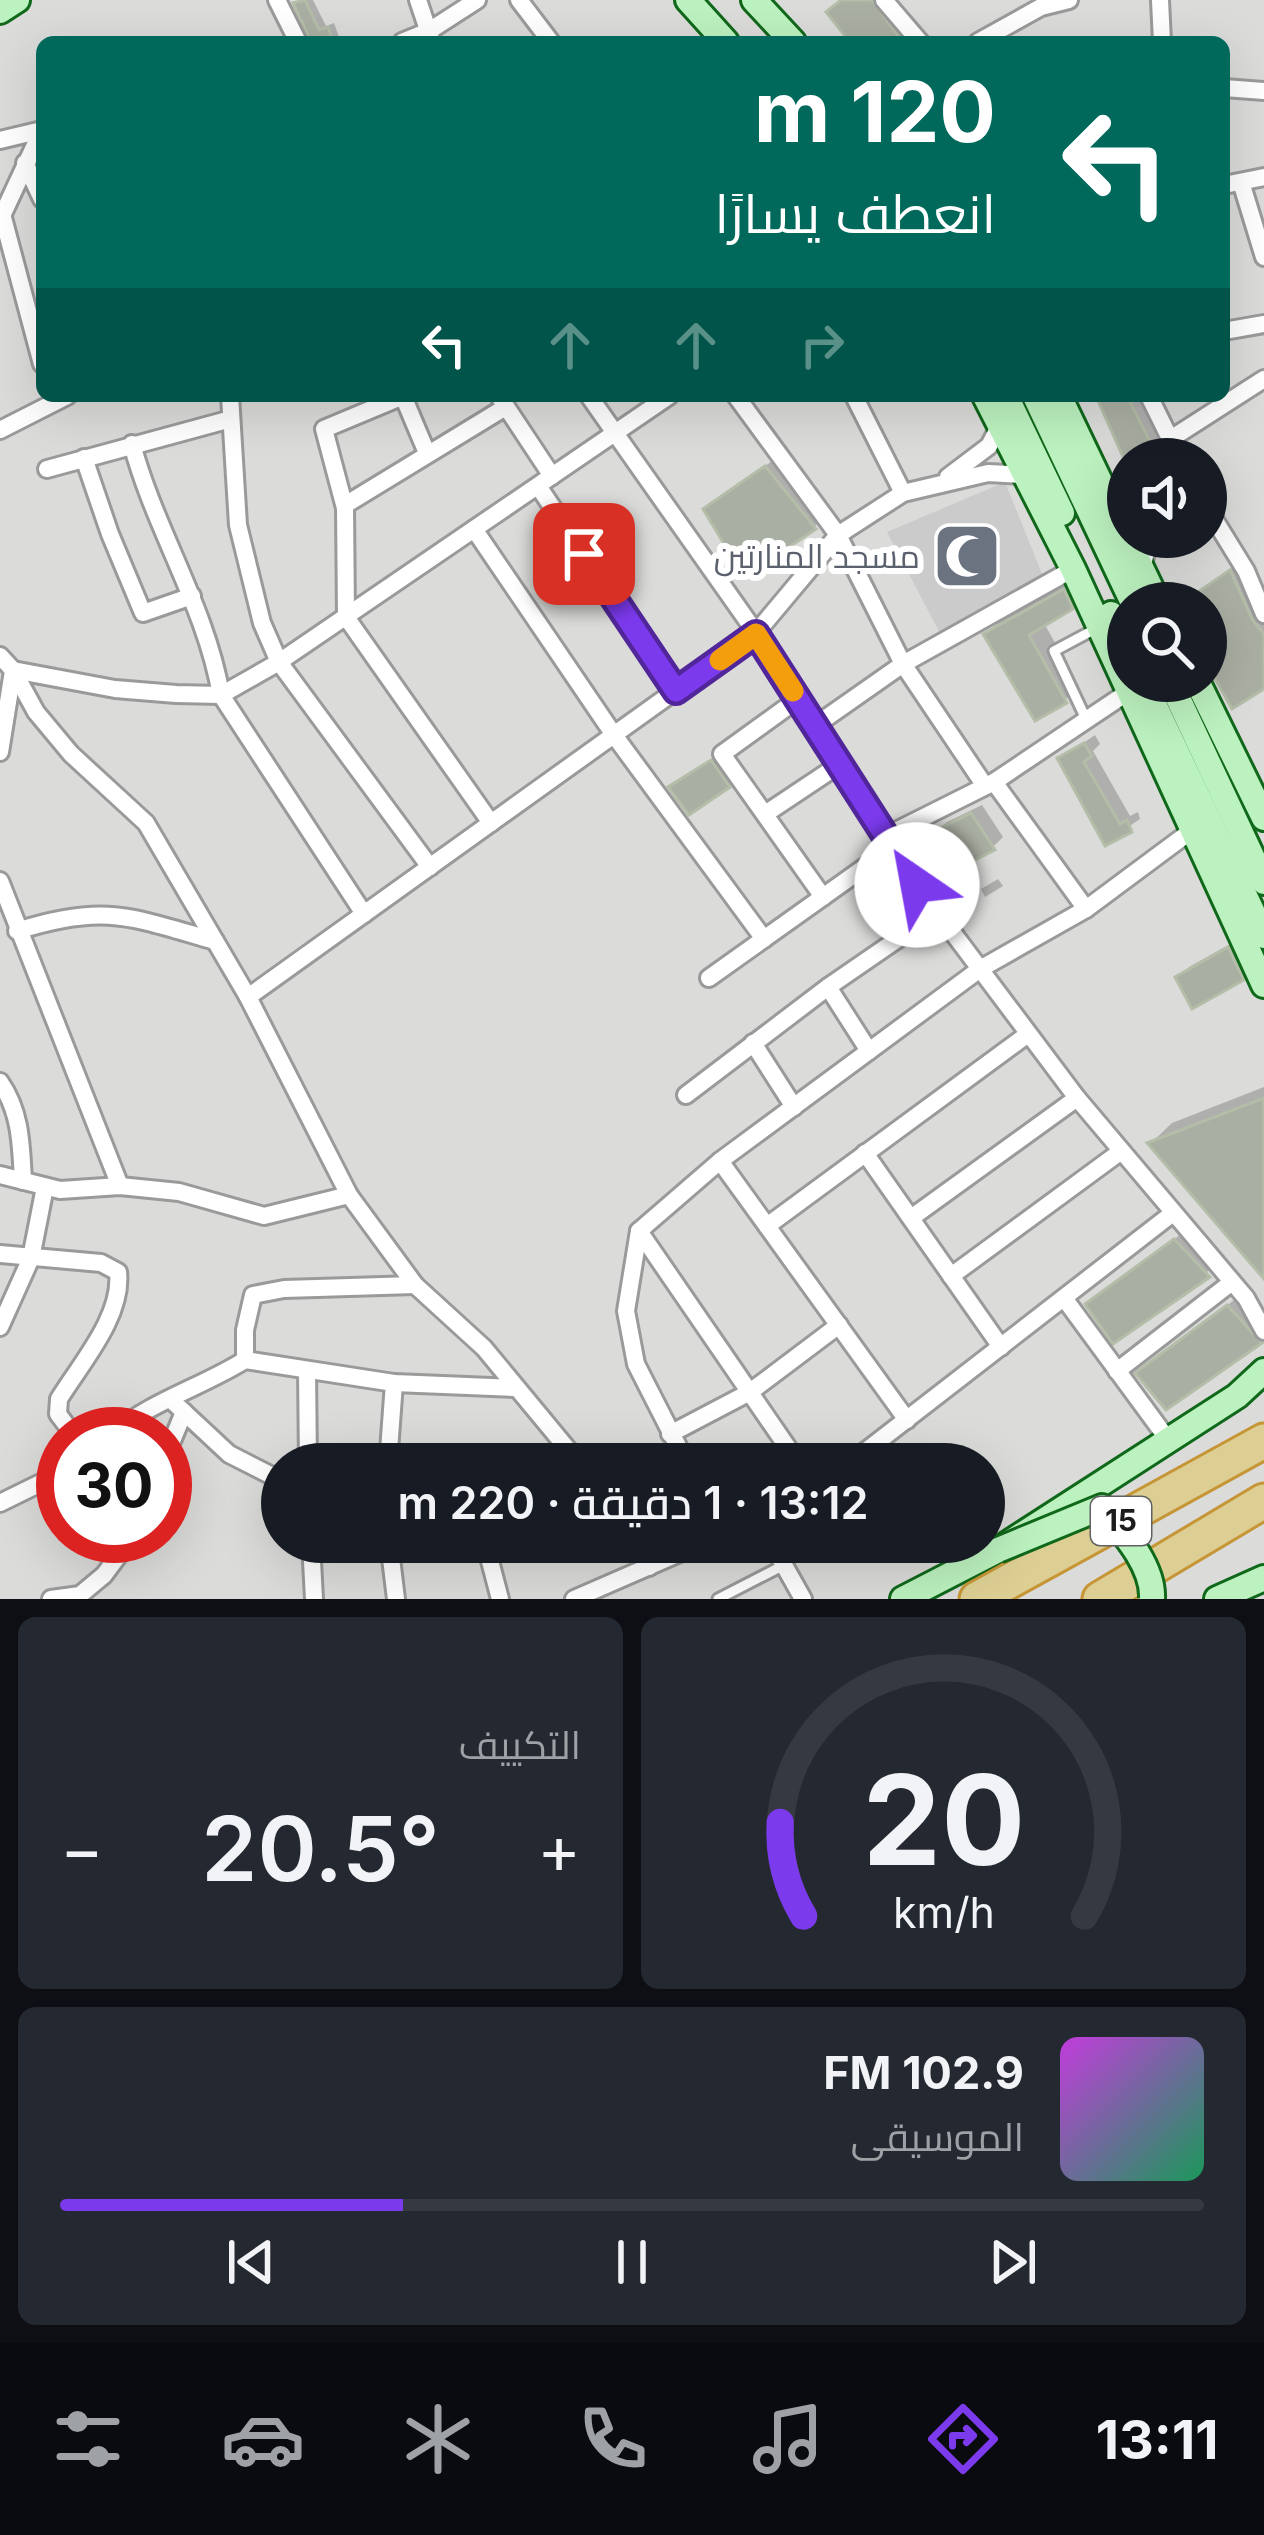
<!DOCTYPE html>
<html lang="ar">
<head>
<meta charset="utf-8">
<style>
  body { margin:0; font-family:Inter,Cairo,sans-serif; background:#242831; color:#f1f3f6; direction:rtl; height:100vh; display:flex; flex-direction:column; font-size:45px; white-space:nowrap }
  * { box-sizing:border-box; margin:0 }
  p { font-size:39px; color:#9ea1a6 }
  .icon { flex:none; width:66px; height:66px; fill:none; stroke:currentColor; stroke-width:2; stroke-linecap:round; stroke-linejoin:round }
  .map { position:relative; height:1599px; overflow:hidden; direction:ltr }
  .details { display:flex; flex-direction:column; gap:18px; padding:18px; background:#0d0f14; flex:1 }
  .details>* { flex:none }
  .hud { position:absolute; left:36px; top:36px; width:1194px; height:366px; border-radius:18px; box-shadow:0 12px 48px #0002; direction:rtl; background:#00695c; color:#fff; overflow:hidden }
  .controls { position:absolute; left:1107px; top:438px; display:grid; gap:24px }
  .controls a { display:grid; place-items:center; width:120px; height:120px; border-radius:50%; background:#171b24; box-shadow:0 12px 48px #0002; font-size:60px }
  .speed { position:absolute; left:36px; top:1407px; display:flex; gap:24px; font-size:60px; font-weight:700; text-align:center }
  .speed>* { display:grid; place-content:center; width:156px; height:156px; border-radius:50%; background:#171b24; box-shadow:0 12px 48px #0002; line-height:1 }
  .speed .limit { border:18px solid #d22; background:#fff; color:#111 }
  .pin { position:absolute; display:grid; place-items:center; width:102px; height:102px; color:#fff; margin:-51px; border-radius:24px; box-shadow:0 6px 18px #0006 }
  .me { position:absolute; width:132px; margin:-66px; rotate:327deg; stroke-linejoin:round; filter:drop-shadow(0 0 9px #0008) }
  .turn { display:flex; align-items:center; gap:42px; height:252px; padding:0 36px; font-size:54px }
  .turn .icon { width:156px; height:156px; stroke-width:2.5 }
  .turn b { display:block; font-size:84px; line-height:102px }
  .lanes { display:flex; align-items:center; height:114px; padding:0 36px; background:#0003; justify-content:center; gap:60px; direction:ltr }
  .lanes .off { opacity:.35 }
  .big { font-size:90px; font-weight:600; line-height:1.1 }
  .details .widget { flex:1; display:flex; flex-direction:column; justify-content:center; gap:18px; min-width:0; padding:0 42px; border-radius:18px; background:#242831 }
  .details .dial { align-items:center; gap:0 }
  .dial svg { height:312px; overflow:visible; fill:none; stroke:#363941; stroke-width:7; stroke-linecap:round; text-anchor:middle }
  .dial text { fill:#f1f3f6; stroke:none }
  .song { display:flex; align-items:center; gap:36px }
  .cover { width:144px; height:144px; border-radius:18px; background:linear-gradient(135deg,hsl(290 70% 55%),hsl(150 70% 35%)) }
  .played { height:12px; border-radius:6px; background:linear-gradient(90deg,#7c3aed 30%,#363941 30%) }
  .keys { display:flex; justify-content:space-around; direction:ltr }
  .heat { display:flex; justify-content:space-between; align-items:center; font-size:66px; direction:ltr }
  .details .tiles { flex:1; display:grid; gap:18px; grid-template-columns:1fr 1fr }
  .widget:last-child { grid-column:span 2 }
  .trip { position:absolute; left:261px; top:1443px; width:744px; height:120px; border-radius:60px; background:#171b24; box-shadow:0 12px 48px #0002; font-weight:600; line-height:120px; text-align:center; direction:rtl }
  .tab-bar { display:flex; height:192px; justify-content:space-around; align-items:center; background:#090b0e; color:#9ea1a6 }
  .tab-bar .icon { width:84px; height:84px }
  .tab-bar .selected { color:#7c3aed }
  .tab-bar b { font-size:54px; color:#f1f3f6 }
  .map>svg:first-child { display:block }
  .residential { fill:#dbdbda; fill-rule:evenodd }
  .religious { fill:#cbcbcb }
  .shadow { fill:#0003 }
  .building { fill:#aaafa3; stroke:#b3bda8; stroke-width:3 }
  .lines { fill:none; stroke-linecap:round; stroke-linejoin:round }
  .lane-casing { stroke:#9a9a9a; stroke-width:15 }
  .street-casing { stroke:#9a9a9a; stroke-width:22 }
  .secondary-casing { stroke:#10681a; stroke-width:30 }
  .highway-casing { stroke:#c69536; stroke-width:39 }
  .lane { stroke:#fff; stroke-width:9 }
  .street { stroke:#fff; stroke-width:16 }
  .secondary { stroke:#bcf2bf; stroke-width:24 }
  .highway { stroke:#ddcf93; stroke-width:33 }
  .secondary-bridge-casing { stroke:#10681a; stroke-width:30; stroke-linecap:butt }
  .secondary-bridge { stroke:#bcf2bf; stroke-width:24 }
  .route-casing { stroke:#51269a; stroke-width:30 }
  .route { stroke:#7c3aed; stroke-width:21 }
  .slow { stroke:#f59e0b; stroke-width:21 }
  .labels { text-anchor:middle; stroke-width:12; stroke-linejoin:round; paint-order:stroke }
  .shield { fill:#fff; stroke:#616161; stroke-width:3 }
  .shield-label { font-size:30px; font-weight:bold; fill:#1d1d1d }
  .worship-label { font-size:33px; fill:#5b616d; stroke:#fff; text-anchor:end }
</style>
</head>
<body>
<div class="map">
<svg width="1264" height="1599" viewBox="0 0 1264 1599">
  <rect width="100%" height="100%" fill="#e7ede4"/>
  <path class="residential" d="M0,0h1264v1599h-1264zM42,42h1182v354h-1182zM1128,459h78v78h-78zM1128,603h78v78h-78zM63,1434h102v102h-102zM282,1464h702v78h-702z"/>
  <path class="religious" d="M1005,482l40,99 -102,58 -56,-107z"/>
  <g class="shadow">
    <path d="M301,0h12l13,26 8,-3 5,14 -5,5h-22l-15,-38z"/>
    <path d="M842,0h47l24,42h-59z"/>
    <path d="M1142,396l31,63 -45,2 -28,-64z"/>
    <path d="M776,458l48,59 -10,10 -108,-18z"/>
    <path d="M1243,560l21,41v84l-58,-31v-51h-21z"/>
    <path d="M1078,577l8,16 -14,14 -28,16 35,63 -14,14 -78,-66 14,-14z"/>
    <path d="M1095,735l5,9 -7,7 37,65 8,-4 2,7 -34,23 -45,-84z"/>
    <path d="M722,752l16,23 -10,10 -56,2z"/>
    <path d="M982,805l21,32 -10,10 -56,-15 10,-10z"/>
    <path d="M998,879l5,7 -18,11 -4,-8z"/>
    <path d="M1239,939l13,28 -10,11 -63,-1 10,-10z"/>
    <path d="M1264,1087v187l-113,-131 21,-20z"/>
    <path d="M1189,1228l33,33 -108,79 -26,-35z"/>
    <path d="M1243,1293l21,44 -4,4 -121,32z"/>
  </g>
  <g class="building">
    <path d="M305,0l14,30 9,-3 5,15h-22l-18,-39z"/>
    <path d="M841,0h31l31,42h-53l-24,-30z"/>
    <path d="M1096,396h31l32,63h-35z"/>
    <path d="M765,466l51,63 -72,48 -41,-68z"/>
    <path d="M1230,570l22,49 12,15v55l-32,20 -26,-47v-59h-24z"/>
    <path d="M1064,589l9,20 -44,26 38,68 -32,18 -52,-87z"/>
    <path d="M1084,743l8,13 -8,6 36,62 7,-4 5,12 -27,14 -48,-88z"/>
    <path d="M711,760l19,27 -41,28 -21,-28z"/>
    <path d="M971,813l24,37 -40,20 -22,-38z"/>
    <path d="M1228,947l16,33 -52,29 -17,-32z"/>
    <path d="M1264,1098v181l-117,-136z"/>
    <path d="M1174,1239l36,38 -97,67 -28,-40z"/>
    <path d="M1227,1305l35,38 -96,67 -31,-37z"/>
  </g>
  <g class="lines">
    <g class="lane-casing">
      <g id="lane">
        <path d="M1086,719l-32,-68 45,-24"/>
        <path d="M718,1599l66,-34"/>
      </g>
    </g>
    <g class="street-casing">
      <g id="street">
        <path d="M277,0l21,42"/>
        <path d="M418,0l14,42"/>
        <path d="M519,0l32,42"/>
        <path d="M884,0l36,42"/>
        <path d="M1160,0l2,42"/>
        <path d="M402,42l27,-11 48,-31"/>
        <path d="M978,42l63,-35 28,-7"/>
        <path d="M1224,88l40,3"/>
        <path d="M0,140l42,-10"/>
        <path d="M25,163l17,36"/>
        <path d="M1241,182l23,75"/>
        <path d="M1224,185l40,-8"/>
        <path d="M2,214l40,150"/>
        <path d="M0,220l42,-90"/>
        <path d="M1224,331l40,-7"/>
        <path d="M230,396l8,129 24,98 17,39 151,205"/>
        <path d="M499,396l53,80"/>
        <path d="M589,396l167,237 161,252 160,213 169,200 18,33"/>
        <path d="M736,396l102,139 65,129 -87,61"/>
        <path d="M854,396l49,97"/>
        <path d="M1149,396l31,63"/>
        <path d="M0,430l67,-34"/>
        <path d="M1169,440l95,-61"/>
        <path d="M132,444c23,86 74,163 89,251l143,219"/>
        <path d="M84,458l26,76 33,79 49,-17"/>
        <path d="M47,469l184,-50"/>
        <path d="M948,477l41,-31 12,-23"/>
        <path d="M538,486l138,205"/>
        <path d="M1206,506l40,65 18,43"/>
        <path d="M345,508l-21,-79 79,-33 24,57"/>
        <path d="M474,529l140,206 150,204"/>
        <path d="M1142,568l8,-31"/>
        <path d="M0,656l13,14 102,19 61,5 45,1 58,-33 390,-266"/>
        <path d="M13,670l23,42 35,42 75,69 102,174 101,198 66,90 69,63 96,116"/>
        <path d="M798,699l-76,55 101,143"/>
        <path d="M0,752l13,-81"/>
        <path d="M994,782l92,127"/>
        <path d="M985,786l-82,-122 170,-95"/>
        <path d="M765,814l75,-50"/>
        <path d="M491,823l-145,-206 -1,-112 159,-97"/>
        <path d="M886,836l108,-54 134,-90"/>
        <path d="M0,881l120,305"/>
        <path d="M17,931c88,-28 114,-14 198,10"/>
        <path d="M709,978l184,-131"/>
        <path d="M248,997l508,-364 82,-98 65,-42 85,-20 37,2"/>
        <path d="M753,1043l41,64"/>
        <path d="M869,1051l-41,-64 109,-75"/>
        <path d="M0,1082c21,30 21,63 23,99"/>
        <path d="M686,1095l142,-108"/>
        <path d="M865,1153l136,194"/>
        <path d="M720,1161l187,259"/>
        <path d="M0,1175l60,15 60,-4 59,6 85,24 85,-21"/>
        <path d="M911,1218l166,-120"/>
        <path d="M767,1226l261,-192"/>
        <path d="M639,1231l-13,80 10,53 51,100"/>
        <path d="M0,1254l101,9 17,9c5,44 -37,91 -59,127l-1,15 15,20"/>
        <path d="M951,1276l169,-124"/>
        <path d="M415,1285l-131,4 -31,6 -8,35v30l149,23 121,5"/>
        <path d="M1064,1298l105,143"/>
        <path d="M0,1327l31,-69 14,-71"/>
        <path d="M307,1370l1,94"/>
        <path d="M1117,1371l115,-89"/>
        <path d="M170,1399l59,55 53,27"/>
        <path d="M113,1434c38,-33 89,-47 132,-74"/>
        <path d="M670,1434l80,-42 89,-67"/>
        <path d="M165,1458l19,-46"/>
        <path d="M388,1464l6,-81"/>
        <path d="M799,1464l-160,-233 81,-70 260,-192 106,-60 105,-78"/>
        <path d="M849,1464l324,-251"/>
        <path d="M0,1503l63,-31"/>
        <path d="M311,1542l3,57"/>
        <path d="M389,1542l7,57"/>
        <path d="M485,1542l15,57"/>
        <path d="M633,1542l16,25"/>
        <path d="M771,1542l32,57"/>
        <path d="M51,1599l29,-4 24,-20 29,-39"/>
        <path d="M574,1599l131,-57"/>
      </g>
    </g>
    <g class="secondary-casing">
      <g id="secondary">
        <path d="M688,0l38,42"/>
        <path d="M754,0l39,42"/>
        <path d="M0,11l17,-11"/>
        <path d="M985,396l88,173 191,416"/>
        <path d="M1006,396l56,117"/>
        <path d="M1035,396l98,207"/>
        <path d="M1059,396l99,207"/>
        <path d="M1111,614l17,36"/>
        <path d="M1143,681l121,255"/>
        <path d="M1170,681l94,201"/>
        <path d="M1197,681l67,137"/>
        <path d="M903,1599l95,-49 239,-154 27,-25"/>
        <path d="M1217,1599l47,-21"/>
      </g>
    </g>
    <g class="highway-casing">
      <g id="highway">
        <path d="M977,1599l287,-158"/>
        <path d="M1100,1599l164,-98"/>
      </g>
    </g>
    <use href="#lane" class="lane"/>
    <use href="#street" class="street"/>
    <use href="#secondary" class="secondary"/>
    <use href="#highway" class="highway"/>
    <g class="secondary-bridge-casing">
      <path id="secondary-bridge" d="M998,1550l104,-43c20,24 52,59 50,92"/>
    </g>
    <use href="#secondary-bridge" class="secondary-bridge"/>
  </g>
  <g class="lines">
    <g class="route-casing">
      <path id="route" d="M584,554l92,137 80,-57 161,251"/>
    </g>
    <use href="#route" class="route"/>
    <path class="slow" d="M720,660l36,-26 37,57"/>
  </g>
  <defs>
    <g id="mosque-square" transform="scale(3.45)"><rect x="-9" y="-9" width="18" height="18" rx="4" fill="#6b7280" stroke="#fff"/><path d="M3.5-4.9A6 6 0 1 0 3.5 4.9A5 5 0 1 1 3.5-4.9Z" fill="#fff"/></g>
  </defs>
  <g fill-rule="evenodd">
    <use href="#mosque-square" x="967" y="556"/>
  </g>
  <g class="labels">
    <rect class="shield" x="1091" y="1497" width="60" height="48" rx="9"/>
    <g class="shield-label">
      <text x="1121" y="1531">15</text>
    </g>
    <g class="worship-label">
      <text x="920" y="568">مسجد المنارتين</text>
    </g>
  </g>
</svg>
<div class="controls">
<a><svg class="icon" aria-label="sound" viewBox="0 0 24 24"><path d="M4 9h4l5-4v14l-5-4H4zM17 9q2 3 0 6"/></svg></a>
<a><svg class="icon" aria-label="search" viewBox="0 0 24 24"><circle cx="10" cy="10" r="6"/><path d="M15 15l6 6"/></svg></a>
</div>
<div class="speed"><div class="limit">30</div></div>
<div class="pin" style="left:584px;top:554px;background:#d93025"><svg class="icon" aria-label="arrive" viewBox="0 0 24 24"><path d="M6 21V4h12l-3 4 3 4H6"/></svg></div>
<svg class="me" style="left:917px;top:885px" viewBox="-20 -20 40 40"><circle r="19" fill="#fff"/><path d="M0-13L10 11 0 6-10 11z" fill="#7c3aed"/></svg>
<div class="trip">13:12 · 1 دقيقة · 220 m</div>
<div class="hud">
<div class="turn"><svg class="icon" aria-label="left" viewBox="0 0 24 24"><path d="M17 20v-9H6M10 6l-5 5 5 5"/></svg><div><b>120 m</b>انعطف يسارًا</div></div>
<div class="lanes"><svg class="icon" aria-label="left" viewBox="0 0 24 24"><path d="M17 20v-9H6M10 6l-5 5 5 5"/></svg><svg class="icon off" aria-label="ahead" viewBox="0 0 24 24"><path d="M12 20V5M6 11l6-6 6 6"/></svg><svg class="icon off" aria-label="ahead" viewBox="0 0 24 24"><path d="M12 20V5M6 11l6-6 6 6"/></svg><svg class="icon off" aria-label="right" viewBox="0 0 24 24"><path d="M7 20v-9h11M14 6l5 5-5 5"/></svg></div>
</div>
</div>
<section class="details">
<div class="tiles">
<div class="widget dial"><svg viewBox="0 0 100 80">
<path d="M14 69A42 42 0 1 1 86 69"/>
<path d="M14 69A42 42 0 0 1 8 45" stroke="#7c3aed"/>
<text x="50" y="56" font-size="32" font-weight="700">20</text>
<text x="50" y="72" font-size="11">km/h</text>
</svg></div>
<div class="widget"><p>التكييف</p>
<div class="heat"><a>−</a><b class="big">20.5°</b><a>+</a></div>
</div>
<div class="widget">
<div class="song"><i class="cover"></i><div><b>102.9 FM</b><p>الموسيقى</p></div></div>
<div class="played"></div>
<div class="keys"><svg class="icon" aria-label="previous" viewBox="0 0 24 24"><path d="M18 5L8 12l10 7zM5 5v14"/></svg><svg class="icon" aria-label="pause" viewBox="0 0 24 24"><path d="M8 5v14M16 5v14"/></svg><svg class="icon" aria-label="next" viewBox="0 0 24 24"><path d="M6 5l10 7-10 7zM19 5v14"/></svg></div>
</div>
</div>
</section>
<nav class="tab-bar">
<b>13:11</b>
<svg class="icon selected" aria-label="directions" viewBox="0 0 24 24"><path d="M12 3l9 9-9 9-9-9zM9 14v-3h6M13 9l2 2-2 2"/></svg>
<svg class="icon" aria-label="music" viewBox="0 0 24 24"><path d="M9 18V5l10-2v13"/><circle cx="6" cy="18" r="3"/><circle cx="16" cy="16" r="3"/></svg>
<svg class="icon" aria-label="phone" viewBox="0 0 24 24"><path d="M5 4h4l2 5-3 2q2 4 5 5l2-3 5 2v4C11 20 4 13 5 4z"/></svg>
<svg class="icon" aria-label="climate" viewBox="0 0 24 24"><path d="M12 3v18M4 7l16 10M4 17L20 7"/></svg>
<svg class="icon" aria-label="car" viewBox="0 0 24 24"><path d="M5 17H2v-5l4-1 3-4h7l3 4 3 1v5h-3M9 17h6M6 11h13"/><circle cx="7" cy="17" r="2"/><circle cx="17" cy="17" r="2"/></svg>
<svg class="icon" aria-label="filters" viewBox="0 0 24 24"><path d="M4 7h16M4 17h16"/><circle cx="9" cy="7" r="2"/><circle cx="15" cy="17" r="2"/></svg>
</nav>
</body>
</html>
